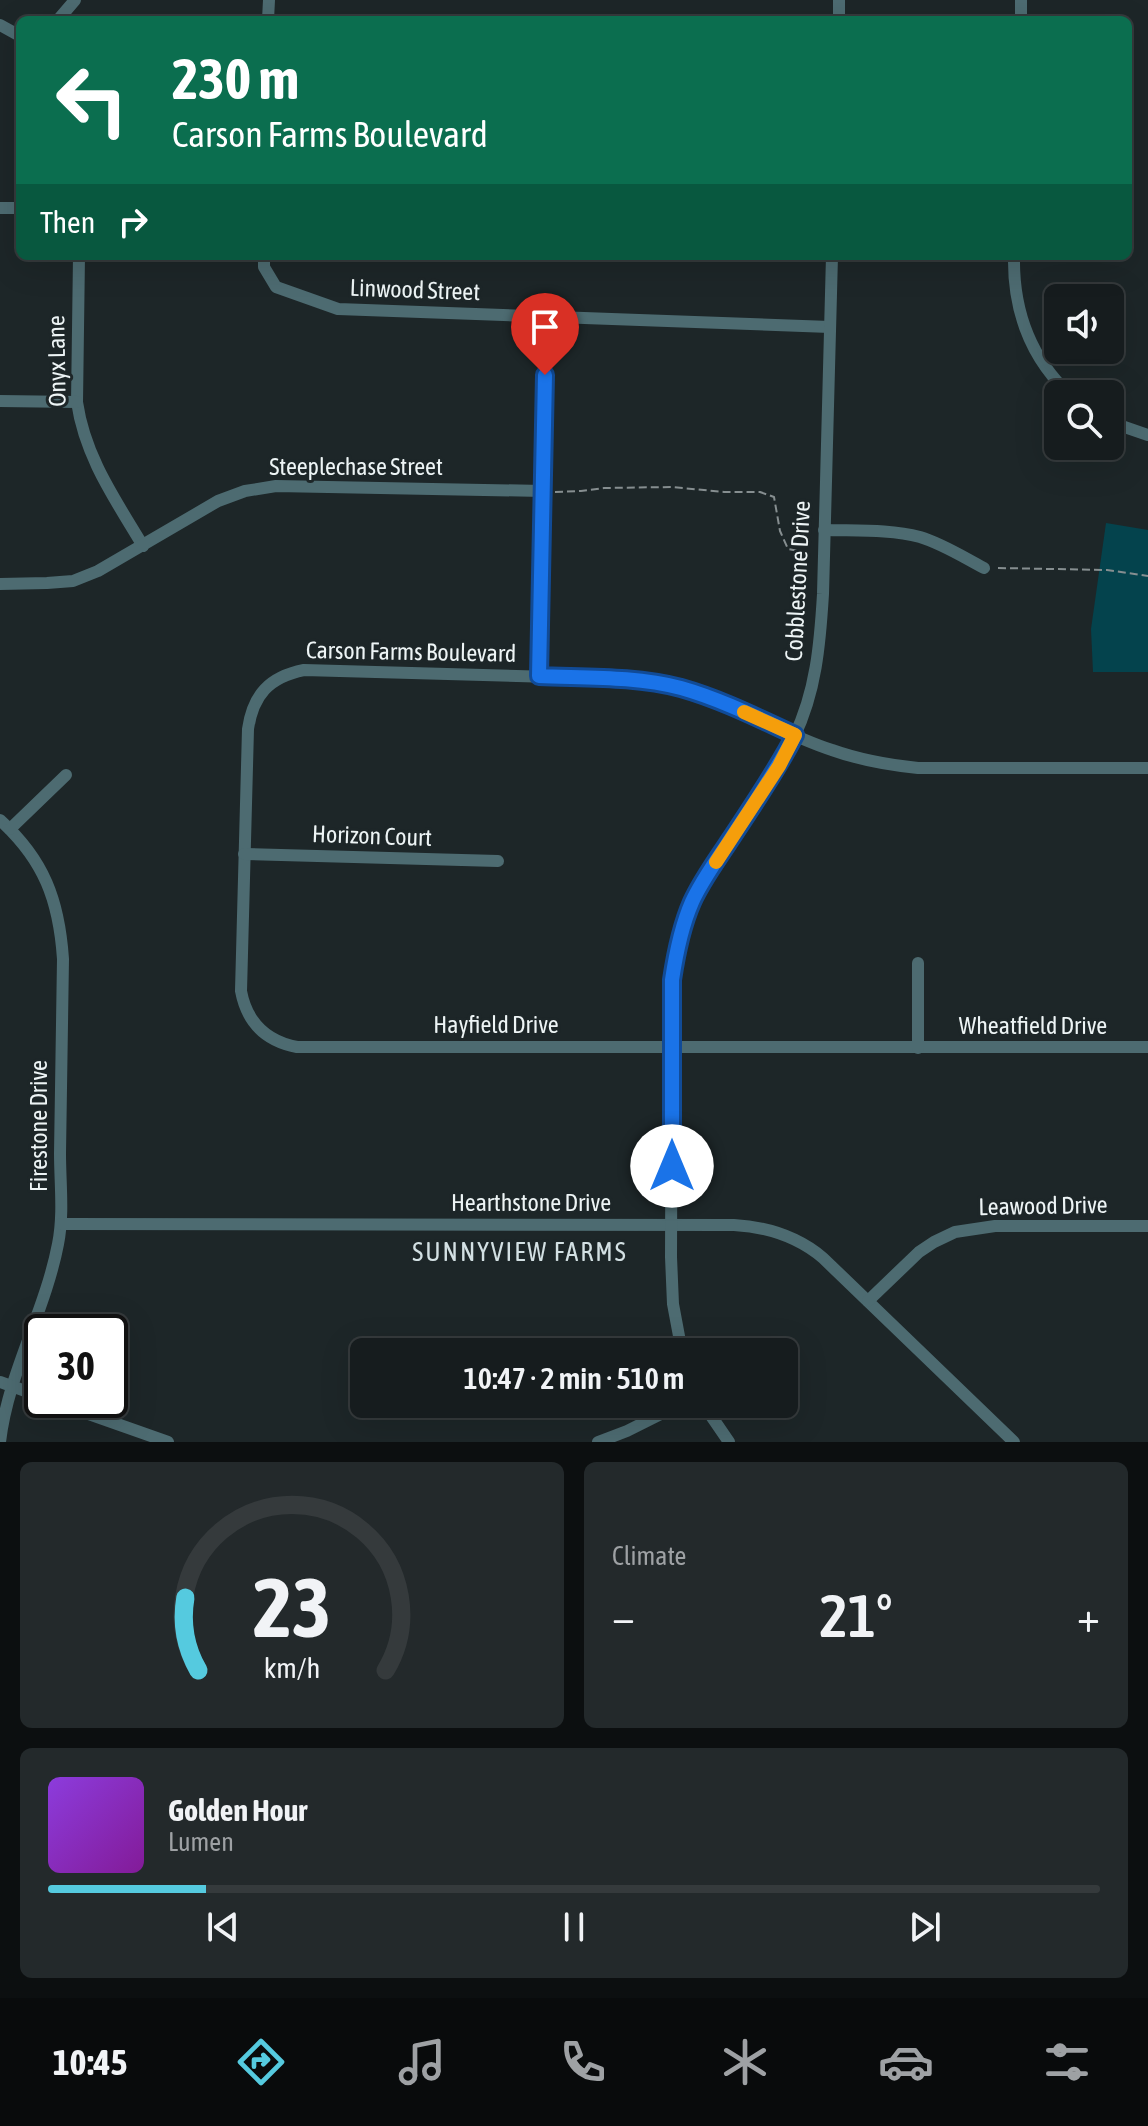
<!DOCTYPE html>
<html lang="en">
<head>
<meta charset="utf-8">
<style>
  body { margin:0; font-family:"Asap Condensed",sans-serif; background:#23292b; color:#f1f3f6; height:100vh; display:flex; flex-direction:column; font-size:30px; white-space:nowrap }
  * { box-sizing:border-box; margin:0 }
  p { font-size:26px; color:#9ea1a4 }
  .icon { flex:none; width:44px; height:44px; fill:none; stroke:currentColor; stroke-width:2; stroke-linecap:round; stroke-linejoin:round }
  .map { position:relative; height:1442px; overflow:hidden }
  .details { display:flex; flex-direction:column; gap:20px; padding:20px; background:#0c0f10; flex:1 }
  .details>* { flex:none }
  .guide { position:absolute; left:16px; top:16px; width:1116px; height:244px; border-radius:12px; box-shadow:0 8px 32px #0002,0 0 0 2px #353a3c; background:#0b6e4f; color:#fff; overflow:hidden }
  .buttons { position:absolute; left:1044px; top:284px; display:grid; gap:16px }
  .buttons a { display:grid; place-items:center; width:80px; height:80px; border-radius:12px; background:#161c1e; box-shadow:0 8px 32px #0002,0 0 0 2px #353a3c; font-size:40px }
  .speed { position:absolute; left:24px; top:1314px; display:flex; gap:16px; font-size:40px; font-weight:700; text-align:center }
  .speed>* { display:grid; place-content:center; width:104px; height:104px; border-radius:50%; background:#161c1e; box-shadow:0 8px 32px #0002,0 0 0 2px #353a3c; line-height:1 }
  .speed .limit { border:4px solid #111; border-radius:12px; background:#fff; color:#111 }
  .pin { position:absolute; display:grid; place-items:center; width:68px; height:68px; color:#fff; margin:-82px -34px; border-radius:50% 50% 50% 0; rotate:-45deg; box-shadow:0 0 8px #0007 }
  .pin .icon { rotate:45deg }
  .me { position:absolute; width:88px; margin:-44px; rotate:0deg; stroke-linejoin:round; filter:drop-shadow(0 0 6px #0008) }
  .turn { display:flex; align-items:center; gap:28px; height:168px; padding:0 24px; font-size:36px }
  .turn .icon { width:104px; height:104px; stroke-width:2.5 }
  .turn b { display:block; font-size:56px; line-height:68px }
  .then { display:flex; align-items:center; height:76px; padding:0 24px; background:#0003; gap:16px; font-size:30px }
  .big { font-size:60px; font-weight:600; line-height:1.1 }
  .details .tile { flex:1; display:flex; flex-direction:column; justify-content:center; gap:12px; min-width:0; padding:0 28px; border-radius:12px; background:#23292b }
  .details .dial { align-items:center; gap:0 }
  .dial svg { height:208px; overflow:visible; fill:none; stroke:#353a3c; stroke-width:7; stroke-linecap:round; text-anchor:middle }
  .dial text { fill:#f1f3f6; stroke:none }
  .song { display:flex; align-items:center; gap:24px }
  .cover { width:96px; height:96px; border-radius:12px; background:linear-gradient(135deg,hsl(270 70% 55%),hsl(290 70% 35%)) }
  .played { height:8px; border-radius:4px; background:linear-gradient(90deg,#55cadf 15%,#353a3c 15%) }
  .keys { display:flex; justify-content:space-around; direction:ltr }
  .heat { display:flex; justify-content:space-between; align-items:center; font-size:44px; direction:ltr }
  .details .tiles { flex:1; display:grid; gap:20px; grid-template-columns:1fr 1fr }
  .tile:last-child { grid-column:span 2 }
  .trip { position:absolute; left:350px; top:1338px; width:448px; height:80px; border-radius:12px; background:#161c1e; box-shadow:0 8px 32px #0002,0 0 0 2px #353a3c; font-weight:600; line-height:80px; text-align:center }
  .dock { display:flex; height:128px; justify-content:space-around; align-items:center; background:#090b0c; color:#9ea1a4 }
  .dock .icon { width:56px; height:56px }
  .dock .active { color:#55cadf }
  .dock b { font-size:36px; color:#f1f3f6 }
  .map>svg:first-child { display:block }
  .green { fill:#04434d }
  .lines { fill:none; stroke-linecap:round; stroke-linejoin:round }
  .path { stroke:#868e90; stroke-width:2; stroke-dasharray:8 4; stroke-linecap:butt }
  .street { stroke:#4d6b71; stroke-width:12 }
  .route-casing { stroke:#114b97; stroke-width:20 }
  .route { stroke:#1a73e8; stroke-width:14 }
  .slow { stroke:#f59e0b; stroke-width:14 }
  .labels { text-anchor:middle; stroke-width:6; stroke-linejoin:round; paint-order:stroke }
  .street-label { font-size:24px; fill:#edf4f5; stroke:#1d2628 }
  .neighbourhood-label { font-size:26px; letter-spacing:2px; fill:#d3e0e3; stroke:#1d2628 }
</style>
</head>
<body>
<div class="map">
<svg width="1148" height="1442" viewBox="0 0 1148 1442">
  <rect width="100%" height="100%" fill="#1d2628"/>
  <path class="green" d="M1106,523l42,7v142h-55l-2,-43z"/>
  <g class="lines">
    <g class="path">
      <path d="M555,492l26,-1 23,-3 68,-1 52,5h36l14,5 6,34 8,18 21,4"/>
      <path d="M998,568l109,2 41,6"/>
    </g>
    <g class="street">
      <path d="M58,20l17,-20"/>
      <path d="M268,20l1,-20"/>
      <path d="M839,20v-20"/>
      <path d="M1021,20v-20"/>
      <path d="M0,25l20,11"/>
      <path d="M0,208h20"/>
      <path d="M79,256l-2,146c8,55 38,97 66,144"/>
      <path d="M264,256v11l12,20 62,22 492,18"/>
      <path d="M1014,256c-1,53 16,101 55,138"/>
      <path d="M0,401l77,1"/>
      <path d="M1110,422l38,13"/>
      <path d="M824,530c32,1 66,-1 96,7 23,7 43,20 64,31"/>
      <path d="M0,584l47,-1 26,-2 25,-10 120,-70 27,-10 31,-5 267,5"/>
      <path d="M539,676l7,-359"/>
      <path d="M1148,768h-230c-30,-3 -58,-8 -86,-18 -41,-13 -79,-36 -120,-52 -29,-11 -60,-16 -91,-19l-317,-9c-35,7 -51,25 -56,59l-7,262c6,32 25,50 56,56h851"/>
      <path d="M0,820c44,40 59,80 63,139 -1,65 -2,129 -3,194 0,31 4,61 -2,91 -13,68 -50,129 -58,198"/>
      <path d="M10,829l56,-54"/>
      <path d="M244,854l254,7"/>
      <path d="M918,1048v-85"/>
      <path d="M61,1224l673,1c34,2 63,11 89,33l191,184"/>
      <path d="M868,1301l51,-49 15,-10 21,-10 40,-6h153"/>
      <path d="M682,1352l-9,-48 -2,-47 1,-277c2,-19 5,-37 11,-54 8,-28 24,-51 40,-75 25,-37 52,-74 71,-114 22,-45 26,-93 29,-143l9,-338"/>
      <path d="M0,1382l42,15"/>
      <path d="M49,1400l119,42"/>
      <path d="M703,1404l26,38"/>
      <path d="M598,1442l29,-11 54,-27"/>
    </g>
  </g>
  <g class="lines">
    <g class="route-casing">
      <path id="route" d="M545,375l-6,301c47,2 96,0 142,12 39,11 77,30 114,47 -19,37 -42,70 -65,105 -13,20 -28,40 -38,62 -11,25 -16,51 -20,78v186"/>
    </g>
    <use href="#route" class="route"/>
    <path class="slow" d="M716,862l63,-96 16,-31 -51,-23"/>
  </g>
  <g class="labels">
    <g class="street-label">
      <text transform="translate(415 290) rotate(2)" y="8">Linwood Street</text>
      <text transform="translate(57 361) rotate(-91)" y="8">Onyx Lane</text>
      <text x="356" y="475">Steeplechase Street</text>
      <text transform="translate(798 581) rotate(-87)" y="8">Cobblestone Drive</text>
      <text transform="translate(411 652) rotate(1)" y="8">Carson Farms Boulevard</text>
      <text transform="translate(372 836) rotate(2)" y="8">Horizon Court</text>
      <text x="496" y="1033">Hayfield Drive</text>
      <text x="1033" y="1034">Wheatfield Drive</text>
      <text transform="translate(39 1126) rotate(-90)" y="8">Firestone Drive</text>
      <text x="531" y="1211">Hearthstone Drive</text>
      <text transform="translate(1043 1206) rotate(-1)" y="8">Leawood Drive</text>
    </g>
    <g class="neighbourhood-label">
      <text x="520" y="1261">SUNNYVIEW FARMS</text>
    </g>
  </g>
</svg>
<div class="buttons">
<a><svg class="icon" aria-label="sound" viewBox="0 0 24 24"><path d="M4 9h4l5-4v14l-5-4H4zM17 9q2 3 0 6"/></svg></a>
<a><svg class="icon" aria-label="search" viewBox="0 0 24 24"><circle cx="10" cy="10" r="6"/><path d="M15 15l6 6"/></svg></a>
</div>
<div class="speed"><div class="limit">30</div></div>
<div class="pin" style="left:545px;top:375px;background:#d93025"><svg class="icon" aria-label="arrive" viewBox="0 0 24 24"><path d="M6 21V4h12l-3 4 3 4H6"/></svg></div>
<svg class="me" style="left:672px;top:1166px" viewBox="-20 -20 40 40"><circle r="19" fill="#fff"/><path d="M0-13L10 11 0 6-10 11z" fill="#1a73e8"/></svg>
<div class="trip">10:47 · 2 min · 510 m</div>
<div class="guide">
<div class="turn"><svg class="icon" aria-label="left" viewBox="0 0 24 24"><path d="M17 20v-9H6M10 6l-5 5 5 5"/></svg><div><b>230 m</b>Carson Farms Boulevard</div></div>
<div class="then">Then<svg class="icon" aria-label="right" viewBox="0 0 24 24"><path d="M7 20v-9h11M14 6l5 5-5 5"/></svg></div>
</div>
</div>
<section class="details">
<div class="tiles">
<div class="tile dial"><svg viewBox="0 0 100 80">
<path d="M14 69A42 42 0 1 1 86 69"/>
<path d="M14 69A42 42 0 0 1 9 41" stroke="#55cadf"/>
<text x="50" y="56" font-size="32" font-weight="700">23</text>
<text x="50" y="72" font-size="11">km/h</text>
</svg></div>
<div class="tile"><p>Climate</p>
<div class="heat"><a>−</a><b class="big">21°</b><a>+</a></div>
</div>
<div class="tile">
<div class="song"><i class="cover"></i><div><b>Golden Hour</b><p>Lumen</p></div></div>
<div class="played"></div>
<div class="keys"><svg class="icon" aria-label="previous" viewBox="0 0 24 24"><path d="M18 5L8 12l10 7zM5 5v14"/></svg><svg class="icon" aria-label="pause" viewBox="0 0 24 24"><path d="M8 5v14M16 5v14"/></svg><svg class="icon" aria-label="next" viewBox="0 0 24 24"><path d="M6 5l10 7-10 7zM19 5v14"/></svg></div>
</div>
</div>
</section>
<nav class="dock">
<b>10:45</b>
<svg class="icon active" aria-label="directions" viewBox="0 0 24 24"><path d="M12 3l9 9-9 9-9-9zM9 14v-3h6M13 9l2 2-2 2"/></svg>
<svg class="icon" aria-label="music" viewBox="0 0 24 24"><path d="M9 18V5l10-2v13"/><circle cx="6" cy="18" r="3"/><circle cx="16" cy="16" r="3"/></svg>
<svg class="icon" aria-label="phone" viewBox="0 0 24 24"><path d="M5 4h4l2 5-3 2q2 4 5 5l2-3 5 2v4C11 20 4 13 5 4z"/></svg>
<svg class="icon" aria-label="climate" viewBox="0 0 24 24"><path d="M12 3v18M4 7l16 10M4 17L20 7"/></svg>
<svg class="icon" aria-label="car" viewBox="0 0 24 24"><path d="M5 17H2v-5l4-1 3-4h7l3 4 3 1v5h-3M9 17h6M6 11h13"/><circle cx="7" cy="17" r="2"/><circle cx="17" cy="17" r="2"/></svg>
<svg class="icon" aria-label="filters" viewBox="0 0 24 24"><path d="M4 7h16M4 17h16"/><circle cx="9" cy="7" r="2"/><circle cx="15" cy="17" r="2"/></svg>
</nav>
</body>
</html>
